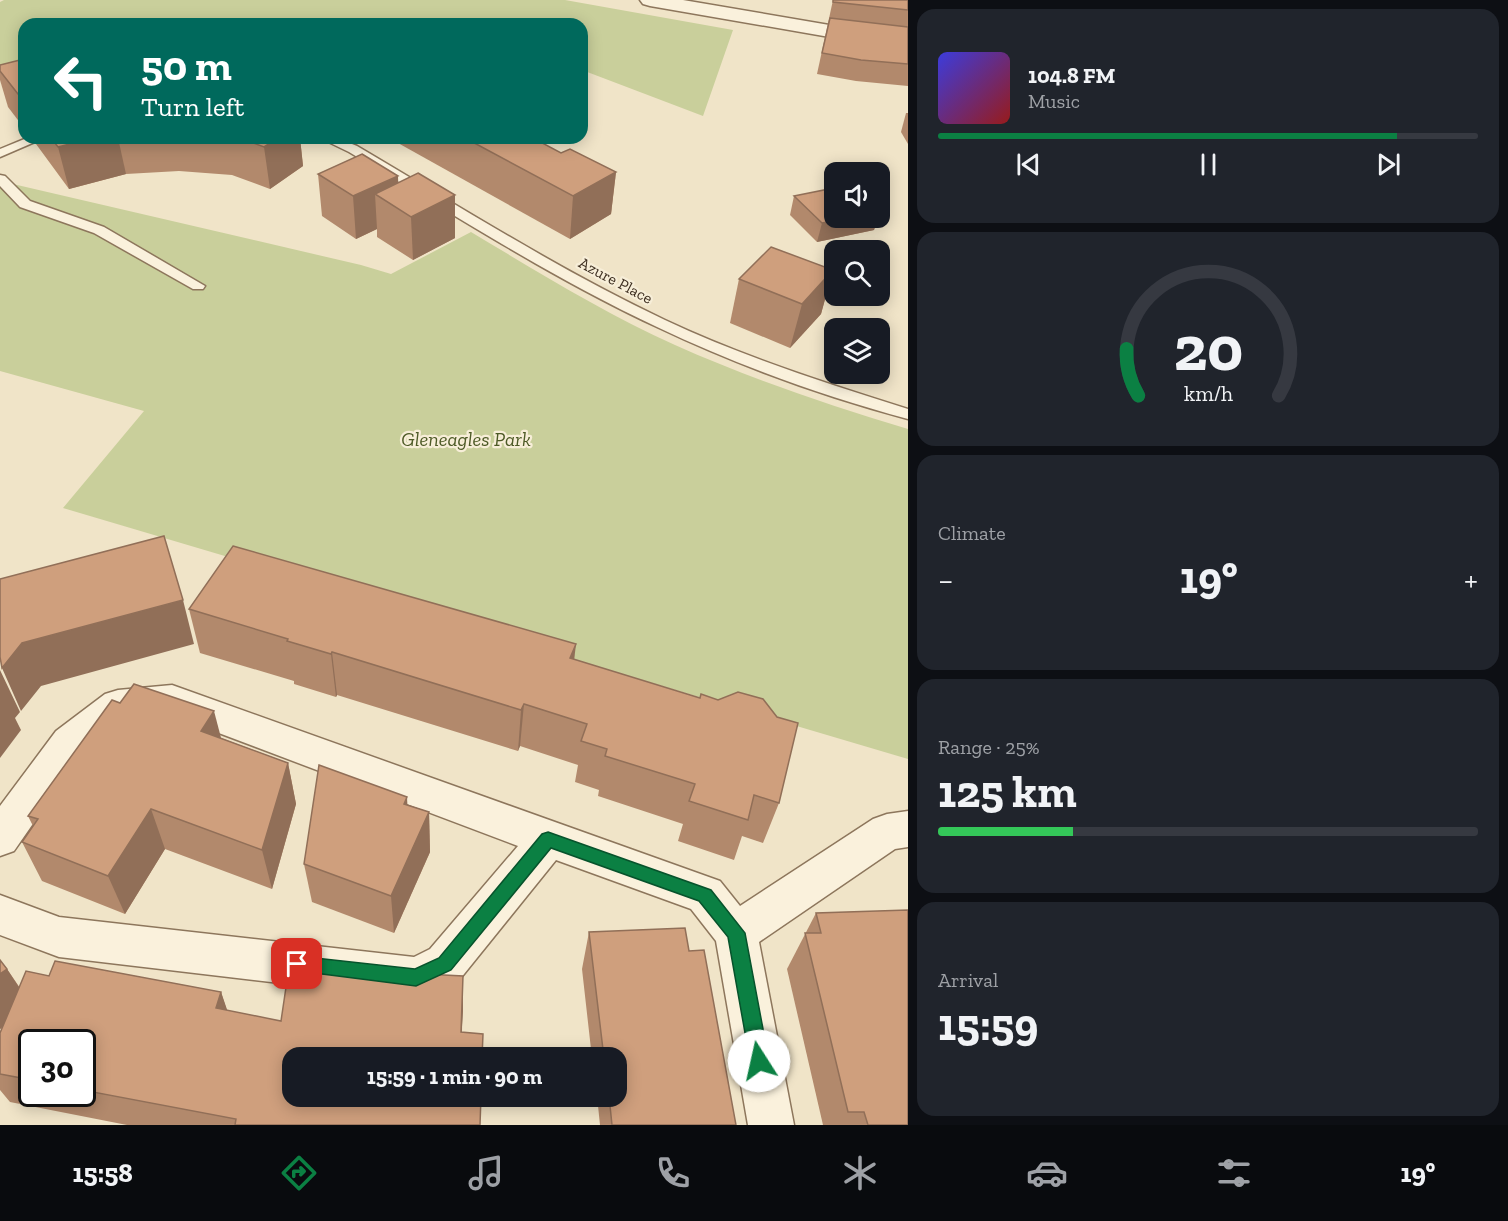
<!DOCTYPE html>
<html lang="en">
<head>
<meta charset="utf-8">
<style>
  body { margin:0; font-family:"Zilla Slab",serif; background:#20242c; color:#f1f3f6; height:100vh; display:flex; flex-direction:column; font-size:22px; white-space:nowrap }
  * { box-sizing:border-box; margin:0 }
  p { font-size:20px; color:#9ea1a6 }
  .icon { flex:none; width:33px; height:33px; fill:none; stroke:currentColor; stroke-width:2; stroke-linecap:round; stroke-linejoin:round }
  .map { position:relative; flex:1; overflow:hidden }
  .drawer { display:flex; flex-direction:column; gap:9px; padding:9px; background:#0d0f14; width:600px }
  .drawer>* { flex:none }
  .banner { position:absolute; left:18px; top:18px; width:570px; height:126px; border-radius:18px; box-shadow:0 3px 15px #0003; background:#00695c; color:#fff; overflow:hidden }
  .buttons { position:absolute; left:824px; top:162px; display:grid; gap:12px }
  .buttons a { display:grid; place-items:center; width:66px; height:66px; border-radius:12px; background:#171b24; box-shadow:0 3px 15px #0003; font-size:30px }
  .speed { position:absolute; left:18px; top:1029px; display:flex; gap:12px; font-size:30px; font-weight:700; text-align:center }
  .speed>* { display:grid; place-content:center; width:78px; height:78px; border-radius:50%; background:#171b24; box-shadow:0 3px 15px #0003; line-height:1 }
  .speed .limit { border:3px solid #111; border-radius:9px; background:#fff; color:#111 }
  .pin { position:absolute; display:grid; place-items:center; width:51px; height:51px; color:#fff; margin:-26px; border-radius:12px; box-shadow:0 3px 9px #0006 }
  .me { position:absolute; width:66px; margin:-33px; rotate:350deg; stroke-linejoin:round; filter:drop-shadow(0 0 4px #0008) }
  .turn { display:flex; align-items:center; gap:21px; height:126px; padding:0 24px; font-size:27px }
  .turn .icon { width:78px; height:78px; stroke-width:2.5 }
  .turn b { display:block; font-size:42px; line-height:51px }
  .big { font-size:45px; font-weight:700; line-height:1.1 }
  .drawer .tile { flex:1; display:flex; flex-direction:column; justify-content:center; gap:9px; min-width:0; padding:0 21px; border-radius:18px; background:#20242c }
  .drawer .dial { align-items:center; gap:0 }
  .dial svg { height:156px; overflow:visible; fill:none; stroke:#363941; stroke-width:7; stroke-linecap:round; text-anchor:middle }
  .dial text { fill:#f1f3f6; stroke:none }
  .song { display:flex; align-items:center; gap:18px }
  .cover { width:72px; height:72px; border-radius:9px; background:linear-gradient(135deg,hsl(240 70% 55%),hsl(0 70% 35%)) }
  .played { height:6px; border-radius:3px; background:linear-gradient(90deg,#0b8043 85%,#363941 85%) }
  .keys { display:flex; justify-content:space-around; direction:ltr }
  .heat { display:flex; justify-content:space-between; align-items:center; font-size:33px; direction:ltr }
  .charge { height:9px; border-radius:4px; background:linear-gradient(90deg,#34c759 25%,#363941 0) }
  .trip { position:absolute; left:282px; top:1047px; width:345px; height:60px; border-radius:18px; background:#171b24; box-shadow:0 3px 15px #0003; font-weight:700; line-height:60px; text-align:center }
  .tab-bar { display:flex; height:96px; justify-content:space-around; align-items:center; background:#090b0e; color:#9ea1a6 }
  .tab-bar .icon { width:42px; height:42px }
  .tab-bar .on { color:#0b8043 }
  .tab-bar b { font-size:27px; color:#f1f3f6 }
  main { display:flex; flex:1; min-height:0 }
  .map>svg:first-child { display:block }
  .green { fill:#c9cf9b }
  .lines { fill:none; stroke-linecap:round; stroke-linejoin:round }
  .service-casing { stroke:#8d765c; stroke-width:3 }
  .minor-casing { stroke:#8d765c; stroke-width:3 }
  .service { fill:#faf1dc; fill-rule:evenodd }
  .minor { fill:#faf1dc; fill-rule:evenodd }
  .wall { fill:#b2896c; fill-rule:evenodd }
  .shaded-wall { fill:#916f58 }
  .building { fill:#cf9f7d; stroke:#916f58; stroke-width:1.5 }
  .route { fill:#0b8043; stroke:#07532c; stroke-width:1.5 }
  .labels { text-anchor:middle; stroke-width:4.5; stroke-linejoin:round; paint-order:stroke }
  .far-street-label { font-size:16px; fill:#3d2e20; stroke:#f7eed8 }
  .park-label { font-size:20px; font-style:italic; fill:#4d5a26; stroke:#f7eed8 }
</style>
</head>
<body>
<main>
<div class="map">
<svg width="908" height="1125" viewBox="0 0 908 1125">
  <rect width="100%" height="100%" fill="#f0e4c8"/>
  <g class="green">
    <path d="M4,0h561l168,30 -30,86 -121,-46v-46h-558v40l-24,5v-67z"/>
    <path d="M0,181l361,84 30,9 80,-42c67,40 133,81 204,113 76,34 154,60 233,84v330l-845,-251 81,-97 -144,-40z"/>
  </g>
  <g class="lines">
    <g class="service-casing">
      <g id="service">
        <path d="M27,138h17l-44,19v-8z"/>
        <path d="M320,138h17l20,8c102,60 202,124 308,174 79,37 160,63 243,89v10c-86,-23 -171,-54 -251,-92 -107,-50 -207,-115 -308,-175z"/>
        <path d="M0,175l5,1 25,25 74,26 101,59 -2,3h-10l-99,-56 -74,-26 -20,-21z"/>
      </g>
    </g>
    <g class="minor-casing">
      <g id="minor">
        <path d="M640,0h43l158,27 67,7v12l-67,-7 -191,-33 -7,-2z"/>
        <path d="M172,685l548,196 20,25 133,-87 14,-5 21,-3v36l-13,2 -136,93 35,183h-46l-32,-184 -25,-32 -135,-49 -96,119 -44,20 -357,-42 -59,-22v-40l59,22 355,40 16,-8 88,-103 -347,-131 -45,4 -44,34 -68,98 -14,5v-50l56,-75 49,-37 13,-4z"/>
      </g>
    </g>
    <use href="#service" class="service"/>
    <use href="#minor" class="minor"/>
  </g>
  <g class="wall">
    <path d="M833,0h75v86l-52,-5 -39,-7z"/>
    <path d="M24,59v69l-16,-21 -8,-27v-15z"/>
    <path d="M906,113h2v31l-7,-12z"/>
    <path d="M34,138h266l3,28 -33,23 -38,-14 -53,-4 -53,3 -57,15 -33,-45z"/>
    <path d="M389,138h76l96,15 55,19 -5,42 -41,25z"/>
    <path d="M318,174l80,2v7l57,12v43l-42,22 -36,-23v-8l-21,10 -34,-23z"/>
    <path d="M794,196l40,22h44l-4,12 -57,12 -27,-27z"/>
    <path d="M833,270l-12,44 -31,34 -60,-25 9,-44z"/>
    <path d="M189,609l385,51 205,143 -16,40 -21,-7 -8,24 -56,-19 5,-17 -85,-28 1,-6 -24,-8 3,-17 -58,-19 -2,5 -181,-56 -1,2 -42,-13v-3l-94,-28z"/>
    <path d="M221,738l67,25 8,41 -24,85 -107,-40 -40,65 -83,-33 -20,-39 11,-16 -5,-10z"/>
    <path d="M408,805l21,7 1,40 -36,81 -82,-31 -8,-38z"/>
    <path d="M816,913l92,212h-85l-36,-156z"/>
    <path d="M589,932l100,19 47,174h-136l-3,-29h19v-38h-24l-10,-89z"/>
    <path d="M0,960l7,9 13,19 29,-12 172,16 6,19 54,10 182,-45 -1,56 18,93h-353l-117,-23 -10,-12v-56l3,-7 -3,2zM32,1042h50v52h-50z"/>
  </g>
  <g class="shaded-wall">
    <path d="M93,138h25l8,36 -57,15 -11,-42z"/>
    <path d="M278,138h22l3,28 -33,23 -6,-42z"/>
    <path d="M616,172l-5,42 -41,25 3,-43z"/>
    <path d="M398,176l1,33 -24,-15 2,35 -21,10 -3,-43z"/>
    <path d="M455,195v43l-42,22 -2,-43z"/>
    <path d="M848,218h30l-4,12 -57,12 5,-19z"/>
    <path d="M833,270l-12,44 -31,34 12,-44z"/>
    <path d="M183,600l11,44 -153,42 -20,25 -19,-43 20,-25z"/>
    <path d="M576,644l-5,43 -1,-29z"/>
    <path d="M332,652l5,43 -1,2 -5,-43z"/>
    <path d="M0,670l20,42 -5,6 6,12 -21,28z"/>
    <path d="M524,704l-4,42 -2,5 3,-41z"/>
    <path d="M214,711l11,42 -24,-22z"/>
    <path d="M288,763l8,41 -24,85 -10,-39z"/>
    <path d="M407,797l2,40 -5,-33z"/>
    <path d="M151,809l14,40 -40,65 -17,-38z"/>
    <path d="M429,812l1,40 -36,81 -3,-37z"/>
    <path d="M7,969l23,35 -30,25v-55z"/>
    <path d="M463,976v35l-3,47 1,-26z"/>
    <path d="M221,992l12,35 -17,-19z"/>
  </g>
  <g class="building">
    <path d="M833,0h75v10l-75,-8z"/>
    <path d="M830,18l78,9v37l-47,-4 -39,-7z"/>
    <path d="M24,59v36l-6,-1 -18,-23v-6z"/>
    <path d="M51,138h42l-35,9z"/>
    <path d="M240,138h38l-14,9z"/>
    <path d="M465,138h68l28,15 9,-4 46,23 -43,24z"/>
    <path d="M362,154l36,22 -45,20 -35,-22z"/>
    <path d="M418,173l37,22 -44,22 -36,-23z"/>
    <path d="M834,188v30h14l-26,5 -28,-27z"/>
    <path d="M771,247l62,23 -31,34 -63,-25z"/>
    <path d="M164,536l19,64 -161,43 -20,25 -2,-11v-78z"/>
    <path d="M233,546l343,98 -6,14 130,40 1,-4 17,6 20,-8 25,7 14,18 21,6 -19,80 -25,-8 -6,25 -59,-19 6,-17 -90,-28 2,-7 -26,-8 6,-17 -63,-20 -3,6 -189,-58 -1,2 -44,-13 1,-2 -99,-30z"/>
    <path d="M134,684l80,27 -13,20 87,32 -26,87 -111,-41 -43,67 -86,-34 16,-23 -10,-3 84,-116 8,3z"/>
    <path d="M319,765l88,32 -3,7 25,8 -38,84 -87,-32z"/>
    <path d="M908,910v215h-40l-4,-13h-16l-43,-179h16l-5,-20z"/>
    <path d="M685,928l4,23 15,-1 32,175h-124l-3,-29h7v-38h-12l-15,-126z"/>
    <path d="M0,960l7,9 -7,5z"/>
    <path d="M55,961l166,31 -5,16 65,13 8,-54 174,9 -2,56 22,2 -1,24h-190v38h189l-1,29h-245l1,-6 -154,-29v-48h-50v38l-32,-6v-41l26,-62 23,5z"/>
  </g>
  <path class="route" d="M548,832l163,58 34,43 24,128 -3,7 -7,2 -6,-2 -3,-7 -22,-124 -29,-36 -148,-53 -100,122 -35,16 -125,-16 -3,-6 3,-6 6,-2 118,13 24,-11 103,-124z"/>
  <g class="labels">
    <g class="far-street-label">
      <text transform="translate(616 280) rotate(28)" y="6">Azure Place</text>
    </g>
    <g class="park-label">
      <text x="466" y="446">Gleneagles Park</text>
    </g>
  </g>
</svg>
<div class="buttons">
<a><svg class="icon" aria-label="sound" viewBox="0 0 24 24"><path d="M4 9h4l5-4v14l-5-4H4zM17 9q2 3 0 6"/></svg></a>
<a><svg class="icon" aria-label="search" viewBox="0 0 24 24"><circle cx="10" cy="10" r="6"/><path d="M15 15l6 6"/></svg></a>
<a><svg class="icon" aria-label="layers" viewBox="0 0 24 24"><path d="M12 4l9 5-9 5-9-5zM3 14l9 5 9-5"/></svg></a>
</div>
<div class="speed"><div class="limit">30</div></div>
<div class="pin" style="left:297px;top:964px;background:#d93025"><svg class="icon" aria-label="arrive" viewBox="0 0 24 24"><path d="M6 21V4h12l-3 4 3 4H6"/></svg></div>
<svg class="me" style="left:759px;top:1061px" viewBox="-20 -20 40 40"><circle r="19" fill="#fff"/><path d="M0-13L10 11 0 6-10 11z" fill="#0b8043"/></svg>
<div class="trip">15:59 · 1 min · 90 m</div>
<div class="banner">
<div class="turn"><svg class="icon" aria-label="left" viewBox="0 0 24 24"><path d="M17 20v-9H6M10 6l-5 5 5 5"/></svg><div><b>50 m</b>Turn left</div></div>
</div>
</div>
<section class="drawer">
<div class="tile">
<div class="song"><i class="cover"></i><div><b>104.8 FM</b><p>Music</p></div></div>
<div class="played"></div>
<div class="keys"><svg class="icon" aria-label="previous" viewBox="0 0 24 24"><path d="M18 5L8 12l10 7zM5 5v14"/></svg><svg class="icon" aria-label="pause" viewBox="0 0 24 24"><path d="M8 5v14M16 5v14"/></svg><svg class="icon" aria-label="next" viewBox="0 0 24 24"><path d="M6 5l10 7-10 7zM19 5v14"/></svg></div>
</div>
<div class="tile dial"><svg viewBox="0 0 100 80">
<path d="M14 69A42 42 0 1 1 86 69"/>
<path d="M14 69A42 42 0 0 1 8 45" stroke="#0b8043"/>
<text x="50" y="56" font-size="32" font-weight="700">20</text>
<text x="50" y="72" font-size="11">km/h</text>
</svg></div>
<div class="tile"><p>Climate</p>
<div class="heat"><a>−</a><b class="big">19°</b><a>+</a></div>
</div>
<div class="tile"><p>Range · 25%</p><b class="big">125 km</b><div class="charge"></div></div>
<div class="tile"><p>Arrival</p><b class="big">15:59</b></div>
</section>
</main>
<nav class="tab-bar">
<b>15:58</b>
<svg class="icon on" aria-label="directions" viewBox="0 0 24 24"><path d="M12 3l9 9-9 9-9-9zM9 14v-3h6M13 9l2 2-2 2"/></svg>
<svg class="icon" aria-label="music" viewBox="0 0 24 24"><path d="M9 18V5l10-2v13"/><circle cx="6" cy="18" r="3"/><circle cx="16" cy="16" r="3"/></svg>
<svg class="icon" aria-label="phone" viewBox="0 0 24 24"><path d="M5 4h4l2 5-3 2q2 4 5 5l2-3 5 2v4C11 20 4 13 5 4z"/></svg>
<svg class="icon" aria-label="climate" viewBox="0 0 24 24"><path d="M12 3v18M4 7l16 10M4 17L20 7"/></svg>
<svg class="icon" aria-label="car" viewBox="0 0 24 24"><path d="M5 17H2v-5l4-1 3-4h7l3 4 3 1v5h-3M9 17h6M6 11h13"/><circle cx="7" cy="17" r="2"/><circle cx="17" cy="17" r="2"/></svg>
<svg class="icon" aria-label="filters" viewBox="0 0 24 24"><path d="M4 7h16M4 17h16"/><circle cx="9" cy="7" r="2"/><circle cx="15" cy="17" r="2"/></svg>
<b>19°</b>
</nav>
</body>
</html>
